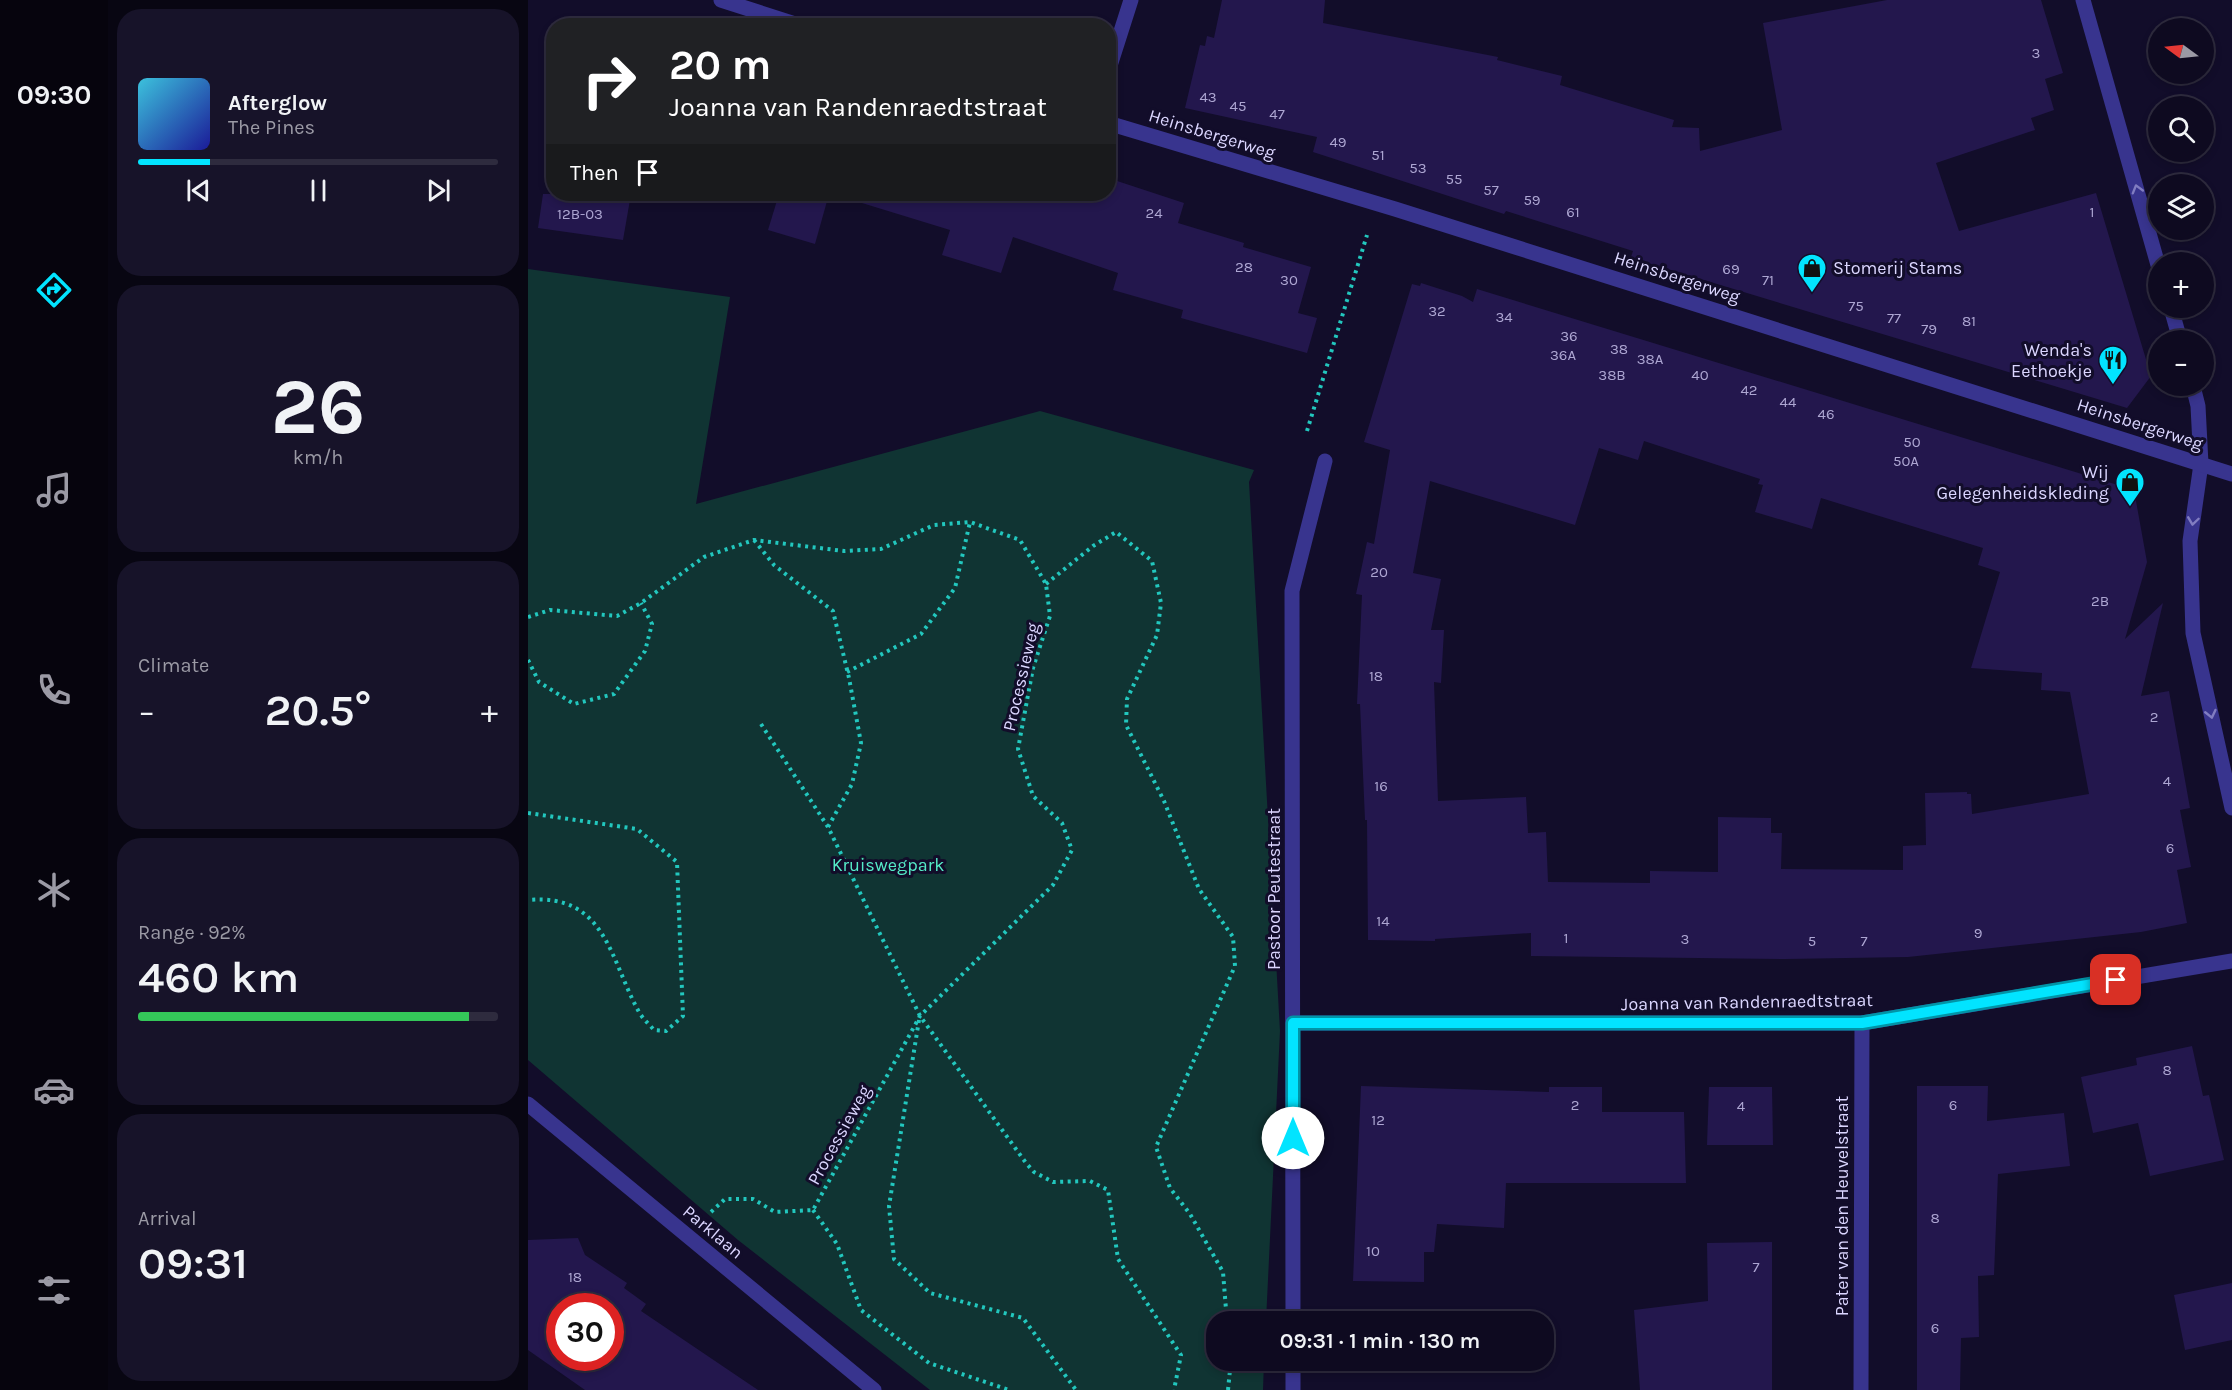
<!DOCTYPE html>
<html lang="en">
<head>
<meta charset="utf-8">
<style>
  body { margin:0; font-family:Karla,sans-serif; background:#171329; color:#f1f3f6; height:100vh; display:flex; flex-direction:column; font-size:22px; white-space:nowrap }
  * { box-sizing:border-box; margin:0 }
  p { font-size:20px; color:#9b9aa5 }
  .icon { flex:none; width:33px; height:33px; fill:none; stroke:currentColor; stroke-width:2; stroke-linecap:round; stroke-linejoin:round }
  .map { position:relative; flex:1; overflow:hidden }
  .drawer { display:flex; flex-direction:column; gap:9px; padding:9px; background:#080612; width:420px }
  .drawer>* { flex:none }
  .guide { position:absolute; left:18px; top:18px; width:570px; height:183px; border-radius:24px; box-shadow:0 3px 9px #0003,0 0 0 2px #2e2b3e; background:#202124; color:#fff; overflow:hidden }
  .needle { width:39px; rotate:285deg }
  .tools { position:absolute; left:1620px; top:18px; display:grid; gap:12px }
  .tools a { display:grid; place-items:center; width:66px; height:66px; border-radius:50%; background:#0e0a20; box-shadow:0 3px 9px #0003,0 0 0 2px #2e2b3e; font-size:30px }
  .speed { position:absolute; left:18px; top:1293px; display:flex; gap:12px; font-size:30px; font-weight:700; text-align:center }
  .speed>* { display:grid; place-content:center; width:78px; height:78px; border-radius:50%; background:#0e0a20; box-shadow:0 3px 9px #0003,0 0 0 2px #2e2b3e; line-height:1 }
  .speed .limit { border:9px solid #d22; background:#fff; color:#111 }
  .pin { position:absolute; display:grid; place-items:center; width:51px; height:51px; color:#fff; margin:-26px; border-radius:12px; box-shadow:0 3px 9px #0006 }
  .me { position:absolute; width:66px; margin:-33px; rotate:0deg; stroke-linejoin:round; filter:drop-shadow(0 0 4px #0008) }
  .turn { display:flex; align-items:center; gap:21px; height:126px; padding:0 24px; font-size:27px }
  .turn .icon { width:78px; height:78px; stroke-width:2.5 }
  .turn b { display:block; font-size:42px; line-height:51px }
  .then { display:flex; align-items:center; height:57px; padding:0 24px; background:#0003; gap:12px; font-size:22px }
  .big { font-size:45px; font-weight:600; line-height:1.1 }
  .drawer .tile { flex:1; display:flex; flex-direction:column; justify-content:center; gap:9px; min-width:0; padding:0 21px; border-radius:24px; background:#171329 }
  .drawer .dial { align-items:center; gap:0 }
  .dial b { font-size:78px; line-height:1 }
  .song { display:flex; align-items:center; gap:18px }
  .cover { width:72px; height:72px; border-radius:9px; background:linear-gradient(135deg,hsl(190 70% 55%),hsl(240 70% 35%)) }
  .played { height:6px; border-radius:3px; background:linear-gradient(90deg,#02e4ff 20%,#2e2b3e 20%) }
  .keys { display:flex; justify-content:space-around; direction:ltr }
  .heat { display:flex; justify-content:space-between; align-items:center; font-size:33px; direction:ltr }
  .charge { height:9px; border-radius:4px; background:linear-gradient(90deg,#34c759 92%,#2e2b3e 0) }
  .trip { position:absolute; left:678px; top:1311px; width:348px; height:60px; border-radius:24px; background:#0e0a20; box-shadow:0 3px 9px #0003,0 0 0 2px #2e2b3e; font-weight:600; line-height:60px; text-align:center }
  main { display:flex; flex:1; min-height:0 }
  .menu { display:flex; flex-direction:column; width:108px; justify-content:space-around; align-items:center; background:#06040d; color:#9b9aa5 }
  .menu .icon { width:42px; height:42px }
  .menu .on { color:#02e4ff }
  .menu b { font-size:27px; color:#f1f3f6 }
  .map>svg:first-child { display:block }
  .green { fill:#103433 }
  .building { fill:#23174d; fill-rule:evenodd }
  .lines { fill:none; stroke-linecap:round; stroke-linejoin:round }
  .path { stroke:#22c7be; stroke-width:4; stroke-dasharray:3 4.5; stroke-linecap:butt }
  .minor { stroke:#38348e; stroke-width:15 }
  .tertiary { stroke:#38348e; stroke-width:15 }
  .oneway { stroke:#817dc1 }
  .route-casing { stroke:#0194a6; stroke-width:15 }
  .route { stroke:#02e4ff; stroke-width:10 }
  .labels { text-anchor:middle; stroke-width:6; stroke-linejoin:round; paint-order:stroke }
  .number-label { font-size:15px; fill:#ada6d2 }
  .street-label { font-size:18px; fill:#dbd6ff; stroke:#120d2a }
  .poi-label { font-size:18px; fill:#dbd6ff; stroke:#120d2a; text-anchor:end }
  .park-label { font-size:18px; fill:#55ecc8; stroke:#120d2a }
</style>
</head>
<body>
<main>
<nav class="menu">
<b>09:30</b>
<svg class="icon on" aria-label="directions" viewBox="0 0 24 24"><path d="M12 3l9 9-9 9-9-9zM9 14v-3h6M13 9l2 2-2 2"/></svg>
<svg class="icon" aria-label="music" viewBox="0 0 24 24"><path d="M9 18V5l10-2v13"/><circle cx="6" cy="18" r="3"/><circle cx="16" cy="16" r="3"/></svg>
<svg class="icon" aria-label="phone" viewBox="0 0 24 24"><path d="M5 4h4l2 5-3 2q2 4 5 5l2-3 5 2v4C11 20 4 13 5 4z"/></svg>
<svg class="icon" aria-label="climate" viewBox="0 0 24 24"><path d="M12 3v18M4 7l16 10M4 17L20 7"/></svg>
<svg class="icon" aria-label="car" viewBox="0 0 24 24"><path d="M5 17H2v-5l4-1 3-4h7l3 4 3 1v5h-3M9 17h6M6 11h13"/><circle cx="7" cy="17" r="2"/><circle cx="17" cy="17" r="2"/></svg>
<svg class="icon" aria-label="filters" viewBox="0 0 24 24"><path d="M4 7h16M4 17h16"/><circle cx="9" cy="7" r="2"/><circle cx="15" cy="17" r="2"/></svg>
</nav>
<section class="drawer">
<div class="tile">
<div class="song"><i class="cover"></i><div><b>Afterglow</b><p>The Pines</p></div></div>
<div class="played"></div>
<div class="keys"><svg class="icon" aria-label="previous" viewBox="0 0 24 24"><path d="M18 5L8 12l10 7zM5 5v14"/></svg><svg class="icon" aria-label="pause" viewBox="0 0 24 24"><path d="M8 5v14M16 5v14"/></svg><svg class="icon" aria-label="next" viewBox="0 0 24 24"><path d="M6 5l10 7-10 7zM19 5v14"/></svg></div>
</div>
<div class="tile dial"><b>26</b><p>km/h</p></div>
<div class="tile"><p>Climate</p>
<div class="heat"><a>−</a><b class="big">20.5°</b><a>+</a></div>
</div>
<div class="tile"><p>Range · 92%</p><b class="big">460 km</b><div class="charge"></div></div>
<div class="tile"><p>Arrival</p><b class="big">09:31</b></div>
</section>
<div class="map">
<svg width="1704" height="1390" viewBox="0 0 1704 1390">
  <rect width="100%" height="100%" fill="#120d2a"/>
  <path class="green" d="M0,269l202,28 -34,207 344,-93 214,59 -5,12 31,549 -14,290 -50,1v38l48,1 -1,29h-333l-192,-150 -210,-180z"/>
  <g class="building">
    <path d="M694,0h103l-2,23 175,34 -1,3 65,16 -2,9 114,35 -2,7 27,1 1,23 82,-21 -19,-107 124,-23h154l22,73 -18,6 9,31 -23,8 4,12 -99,33 23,68 137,-38 55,183 -24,32 -476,-144 -20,-7 2,-6 -127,-40 -2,3 -191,-62 4,-15 -132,-29 15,-63 5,1 2,-10 7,2z"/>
    <path d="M580,178l76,25 -6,20 66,20 -1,4 68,20 -13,46 19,5 -10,35 -126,-35 2,-8 -70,-20 5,-17 -105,-36 -12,36 -59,-18 8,-25 -88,-27 2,-9h244z"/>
    <path d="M15,194h88l-8,46 -85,-12z"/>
    <path d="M251,194h50l-14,50 -47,-14z"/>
    <path d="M893,283l41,13 11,6 4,-13 657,201 13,72 -22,77 38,-36 -22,93 28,-5 21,117 -10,2 11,57 -14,3 10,53 -46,9 -233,25 -122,2 -255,-3v-23l-96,6v2l-67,-1 -1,-120h-2l-5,-116h-3l5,-109 -6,-1 11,-52 7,2 16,-94 -26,-8 48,-158 8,2zM1116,441l116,38 -2,5 5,1 -8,27 57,17 9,-31 162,50 -5,17 22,7 -29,96 71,5 -1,17 29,2 19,102 -117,20 -1,-20h-4v-2l-42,1 1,52 -23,1v24l-122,-1 1,-36h-11v-15l-53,-1v55l-68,-1v12l-102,-1 -2,-50 -18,1 -2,-36 -88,4 -4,-119 7,1 3,-53h-13l10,-51 -28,-6 17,-92 145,44 24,-77 39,12z"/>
    <path d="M1664,1046l11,50 6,-1 15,65 -74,16 -12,-53 -45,10 -12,-56 56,-12 -1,-7z"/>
    <path d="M833,1086l188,6v-5h53v25h82l2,71h-180l-2,45 -67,-4 -3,28h-10v30l-71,-1z"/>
    <path d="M1389,1086h71l-1,35 77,-8 6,53 -72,8 -4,101 -16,1 1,61 -18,1 -1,52h-43z"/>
    <path d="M1181,1087h63l1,58h-66z"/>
    <path d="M50,1238l7,17 42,28 -3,5 22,16 -5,7 117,79h-173l-57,-40v-110zM32,1306h50v52h-50z"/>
    <path d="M1244,1242v148h-132l-6,-80 74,-9 -1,-58z"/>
    <path d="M1704,1283v57l-47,10 -11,-55z"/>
  </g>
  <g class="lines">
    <g class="path">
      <path d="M779,431l60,-196"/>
      <path d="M226,540l20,25 59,46 16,67 12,65 -9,41 -24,43"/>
      <path d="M518,584l47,-38 23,-14 36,29 9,42 -4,32 -30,64 -1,26 38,76 35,88 34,48 2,29 -79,181 14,41 20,26 33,58 4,50"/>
      <path d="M0,617l22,-7 67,6 24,-13 63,-46 50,-17 90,11 37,-2 53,-24 36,-3 50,18 26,44 4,32 -17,52 -15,81 15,47 29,27 10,27 -19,35 -133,131 -107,194 -38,2 -22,-13h-28l-14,13"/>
      <path d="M0,660l11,22 35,22 40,-10 31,-43 7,-27 -11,-21"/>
      <path d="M319,672l74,-38 34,-46 15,-66"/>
      <path d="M233,724l67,103 92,189 106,147 8,9 19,10 37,-1 18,9 10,69 63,96 -7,35"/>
      <path d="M0,813l109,16 40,33 6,154 -17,15 -12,-1c-5,-6 -11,-11 -15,-18 -29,-52 -33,-119 -111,-112"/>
      <path d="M391,1020l-30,186 5,53 36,34 93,25 53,72"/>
      <path d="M285,1210l24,34 24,66 68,53 80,27"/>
      <path d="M700,1390l3,-30"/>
    </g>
    <g class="minor">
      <path d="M1555,0l75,265"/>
      <path d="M580,72l23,-72"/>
      <path d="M1643,308l9,32"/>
      <path d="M1665,386l5,20 3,58 -11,77 3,92 39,175"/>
      <path d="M765,1023h569l370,-62"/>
      <path d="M0,1104l346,286"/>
      <path d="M765,1322l-1,-731 33,-130"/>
      <path d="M765,1390v-30"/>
      <path d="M1333,1390l1,-367"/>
    </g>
    <g class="tertiary">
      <path d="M193,0l80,26"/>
      <path d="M580,123l287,86 837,265"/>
    </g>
  </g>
  <defs><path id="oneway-chevron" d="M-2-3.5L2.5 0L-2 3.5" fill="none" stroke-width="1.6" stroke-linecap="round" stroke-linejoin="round" transform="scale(1.5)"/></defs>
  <g class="oneway">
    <use href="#oneway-chevron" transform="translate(1609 189) rotate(-106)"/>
    <use href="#oneway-chevron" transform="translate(1665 521) rotate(98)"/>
    <use href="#oneway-chevron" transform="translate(1683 714) rotate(77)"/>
  </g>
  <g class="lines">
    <g class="route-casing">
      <path id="route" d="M765,1138v-115h569l254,-43"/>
    </g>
    <use href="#route" class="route"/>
  </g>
  <defs>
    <g id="shop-pin" transform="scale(1.5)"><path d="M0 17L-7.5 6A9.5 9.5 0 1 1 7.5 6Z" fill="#02e4ff" stroke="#120d2a"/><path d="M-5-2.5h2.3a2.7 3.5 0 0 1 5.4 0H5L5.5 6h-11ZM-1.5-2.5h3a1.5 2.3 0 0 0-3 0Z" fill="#111"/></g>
    <g id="restaurant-pin" transform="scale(1.5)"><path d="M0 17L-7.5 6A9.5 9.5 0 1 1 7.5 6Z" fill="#02e4ff" stroke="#120d2a"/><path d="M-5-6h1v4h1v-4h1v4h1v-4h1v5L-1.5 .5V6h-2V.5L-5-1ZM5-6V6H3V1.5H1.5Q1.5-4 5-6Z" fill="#111"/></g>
  </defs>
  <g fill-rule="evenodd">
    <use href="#shop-pin" x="1284" y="268"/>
    <use href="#restaurant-pin" x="1585" y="360"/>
    <use href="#shop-pin" x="1602" y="482"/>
  </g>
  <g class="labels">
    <g class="number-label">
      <text x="1508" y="58">3</text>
      <text x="680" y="102">43</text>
      <text x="710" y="111">45</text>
      <text x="749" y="119">47</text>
      <text x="810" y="147">49</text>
      <text x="850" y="160">51</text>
      <text x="890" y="173">53</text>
      <text x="926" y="184">55</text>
      <text x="963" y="195">57</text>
      <text x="1004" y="205">59</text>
      <text x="1045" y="217">61</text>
      <text x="1564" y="217">1</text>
      <text x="626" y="218">24</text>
      <text x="52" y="219">12B-03</text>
      <text x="716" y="272">28</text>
      <text x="1203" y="274">69</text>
      <text x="761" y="285">30</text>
      <text x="1240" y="285">71</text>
      <text x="1328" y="311">75</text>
      <text x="909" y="316">32</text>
      <text x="976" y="322">34</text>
      <text x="1366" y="323">77</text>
      <text x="1441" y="326">81</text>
      <text x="1401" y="334">79</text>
      <text x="1041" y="341">36</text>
      <text x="1091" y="354">38</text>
      <text x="1035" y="360">36A</text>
      <text x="1122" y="364">38A</text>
      <text x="1084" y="380">38B</text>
      <text x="1172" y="380">40</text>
      <text x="1221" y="395">42</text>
      <text x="1260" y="407">44</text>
      <text x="1298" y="419">46</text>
      <text x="1384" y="447">50</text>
      <text x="1378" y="466">50A</text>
      <text x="851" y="577">20</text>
      <text x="1572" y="606">2B</text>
      <text x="848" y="681">18</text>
      <text x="1626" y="722">2</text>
      <text x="1639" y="786">4</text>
      <text x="853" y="791">16</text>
      <text x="1642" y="853">6</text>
      <text x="855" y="926">14</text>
      <text x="1450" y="938">9</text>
      <text x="1038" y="943">1</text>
      <text x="1157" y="944">3</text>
      <text x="1284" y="946">5</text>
      <text x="1336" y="946">7</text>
      <text x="1639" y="1075">8</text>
      <text x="1047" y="1110">2</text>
      <text x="1425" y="1110">6</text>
      <text x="1213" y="1111">4</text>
      <text x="850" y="1125">12</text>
      <text x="1407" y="1223">8</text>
      <text x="845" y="1256">10</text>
      <text x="1228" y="1272">7</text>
      <text x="47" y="1282">18</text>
      <text x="1407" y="1333">6</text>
    </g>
    <g class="street-label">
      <text transform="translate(684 134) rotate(17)" y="6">Heinsbergerweg</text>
      <text transform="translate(1149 277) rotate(18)" y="6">Heinsbergerweg</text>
      <text transform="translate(1612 424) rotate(18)" y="6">Heinsbergerweg</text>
      <text transform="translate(493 677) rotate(-77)" y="6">Processieweg</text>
      <text transform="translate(746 889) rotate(-90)" y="6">Pastoor Peutestraat</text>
      <text transform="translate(1219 1002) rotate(-1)" y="6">Joanna van Randenraedtstraat</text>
      <text transform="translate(311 1135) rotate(-61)" y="6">Processieweg</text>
      <text transform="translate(1314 1206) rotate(-90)" y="6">Pater van den Heuvelstraat</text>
      <text transform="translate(185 1232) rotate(40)" y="6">Parklaan</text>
    </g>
    <g class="poi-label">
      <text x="1305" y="274" text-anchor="start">Stomerij Stams</text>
      <text x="1564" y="356">Wenda's<tspan x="1564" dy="21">Eethoekje</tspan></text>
      <text x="1581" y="478">Wij<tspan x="1581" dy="21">Gelegenheidskleding</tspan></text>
    </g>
    <g class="park-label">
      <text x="360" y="871">Kruiswegpark</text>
    </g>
  </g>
</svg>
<div class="tools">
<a><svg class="needle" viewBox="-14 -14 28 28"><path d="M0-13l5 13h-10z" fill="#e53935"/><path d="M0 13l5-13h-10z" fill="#9b9aa5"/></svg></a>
<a><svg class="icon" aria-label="search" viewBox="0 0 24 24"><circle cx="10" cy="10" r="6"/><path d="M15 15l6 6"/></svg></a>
<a><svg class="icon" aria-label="layers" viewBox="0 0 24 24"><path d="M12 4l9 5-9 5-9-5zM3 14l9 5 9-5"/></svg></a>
<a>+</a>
<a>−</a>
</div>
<div class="speed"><div class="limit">30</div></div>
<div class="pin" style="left:1588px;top:980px;background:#d93025"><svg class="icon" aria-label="arrive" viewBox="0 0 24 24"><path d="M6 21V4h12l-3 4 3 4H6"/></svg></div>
<svg class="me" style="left:765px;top:1138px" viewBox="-20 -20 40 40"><circle r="19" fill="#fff"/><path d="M0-13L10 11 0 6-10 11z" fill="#02e4ff"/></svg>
<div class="trip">09:31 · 1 min · 130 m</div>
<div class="guide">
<div class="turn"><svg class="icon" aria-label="right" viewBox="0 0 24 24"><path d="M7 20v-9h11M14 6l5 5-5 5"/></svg><div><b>20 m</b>Joanna van Randenraedtstraat</div></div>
<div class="then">Then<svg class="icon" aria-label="arrive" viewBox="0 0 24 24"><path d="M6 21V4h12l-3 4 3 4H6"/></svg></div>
</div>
</div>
</main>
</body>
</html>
